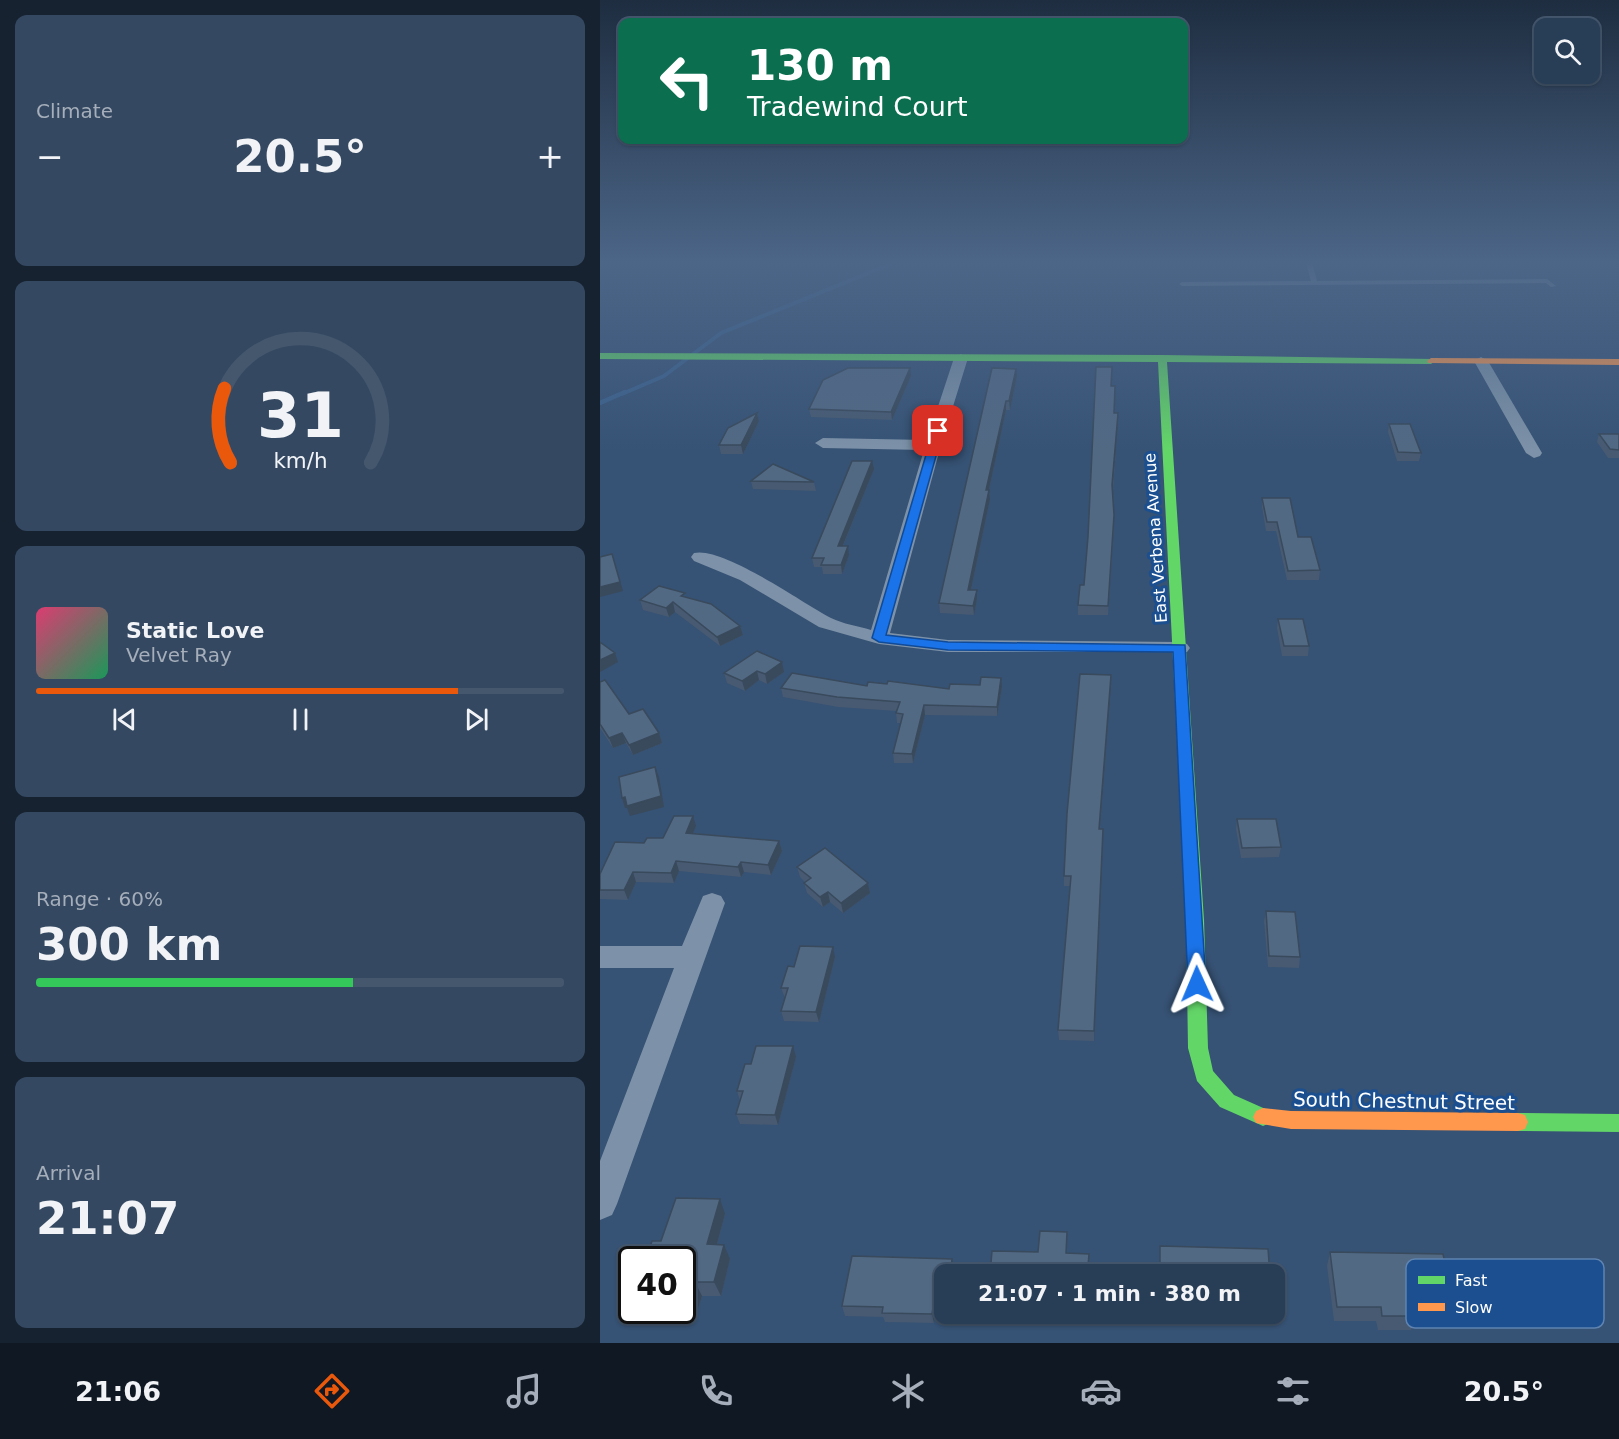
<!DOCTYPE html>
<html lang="en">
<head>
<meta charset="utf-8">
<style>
  body { margin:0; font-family:"DejaVu Sans",sans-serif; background:#344961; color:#f1f3f6; height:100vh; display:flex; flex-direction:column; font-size:22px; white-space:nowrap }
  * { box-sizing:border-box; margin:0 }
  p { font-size:20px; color:#a5aeba }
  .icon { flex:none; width:33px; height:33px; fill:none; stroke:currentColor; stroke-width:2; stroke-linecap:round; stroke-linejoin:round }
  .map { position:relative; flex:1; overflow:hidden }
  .details { display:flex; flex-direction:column; gap:15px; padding:15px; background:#162230; width:600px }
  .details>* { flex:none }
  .top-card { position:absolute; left:18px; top:18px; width:570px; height:126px; border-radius:12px; box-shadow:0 2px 4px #0004,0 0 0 2px #44576d; background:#0b6e4f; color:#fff; overflow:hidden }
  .fabs { position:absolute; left:934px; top:18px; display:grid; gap:12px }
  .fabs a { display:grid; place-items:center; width:66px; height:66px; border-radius:12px; background:#283e57; box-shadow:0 2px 4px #0004,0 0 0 2px #44576d; font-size:30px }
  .speed { position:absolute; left:18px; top:1246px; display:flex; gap:12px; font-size:30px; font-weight:700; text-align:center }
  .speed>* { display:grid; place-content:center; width:78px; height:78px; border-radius:50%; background:#283e57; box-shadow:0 2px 4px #0004,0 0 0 2px #44576d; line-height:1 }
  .speed .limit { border:3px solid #111; border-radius:9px; background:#fff; color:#111 }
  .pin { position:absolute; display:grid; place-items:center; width:51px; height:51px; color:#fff; margin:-26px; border-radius:12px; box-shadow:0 3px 9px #0006 }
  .me { position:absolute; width:66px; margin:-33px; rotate:359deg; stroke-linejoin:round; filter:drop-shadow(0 0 4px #0008) }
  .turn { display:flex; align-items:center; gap:21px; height:126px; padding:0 30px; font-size:27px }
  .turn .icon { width:78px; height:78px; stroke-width:2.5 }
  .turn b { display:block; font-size:42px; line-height:51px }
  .big { font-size:45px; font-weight:800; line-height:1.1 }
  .details .widget { flex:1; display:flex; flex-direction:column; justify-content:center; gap:9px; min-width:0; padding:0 21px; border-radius:12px; background:#344961 }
  .details .dial { align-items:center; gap:0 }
  .dial svg { height:156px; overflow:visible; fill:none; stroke:#44576d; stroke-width:7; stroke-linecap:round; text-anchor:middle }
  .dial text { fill:#f1f3f6; stroke:none }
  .song { display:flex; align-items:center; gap:18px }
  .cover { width:72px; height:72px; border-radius:9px; background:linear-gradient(135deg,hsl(340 70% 55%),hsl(150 70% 35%)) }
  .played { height:6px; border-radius:3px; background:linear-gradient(90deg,#ea580c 80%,#44576d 80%) }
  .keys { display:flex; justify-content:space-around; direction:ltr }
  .heat { display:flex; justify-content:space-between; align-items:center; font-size:33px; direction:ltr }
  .charge { height:9px; border-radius:4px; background:linear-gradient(90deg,#34c759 60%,#44576d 0) }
  .trip { position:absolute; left:334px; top:1264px; width:351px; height:60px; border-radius:12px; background:#283e57; box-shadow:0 2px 4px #0004,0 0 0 2px #44576d; font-weight:800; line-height:60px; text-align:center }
  .tabs { display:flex; height:96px; justify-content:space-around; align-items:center; background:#101923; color:#a5aeba }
  .tabs .icon { width:42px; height:42px }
  .tabs .current { color:#ea580c }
  .tabs b { font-size:27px; color:#f1f3f6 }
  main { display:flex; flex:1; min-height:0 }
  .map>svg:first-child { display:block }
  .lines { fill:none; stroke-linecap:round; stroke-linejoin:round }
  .stream-far1 { stroke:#3b618d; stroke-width:4 }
  .stream { stroke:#3b618d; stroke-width:4.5 }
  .lane { fill:#7d92a8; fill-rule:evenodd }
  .street { fill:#7d92a8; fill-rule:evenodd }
  .fast { fill:#63d668; fill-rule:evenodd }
  .slow { fill:#ff974d; fill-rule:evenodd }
  .wall { fill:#475a72 }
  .shaded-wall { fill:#394a5c }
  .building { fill:#526984; stroke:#394a5c; stroke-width:1.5 }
  .route { fill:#1a73e8; stroke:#114b97; stroke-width:1.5 }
  .labels { text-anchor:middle; stroke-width:6; stroke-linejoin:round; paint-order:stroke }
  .street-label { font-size:16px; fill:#fff; stroke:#1b4f8f }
  .near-street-label { font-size:20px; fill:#fff; stroke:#1b4f8f }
  .key { fill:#1b4f8f; stroke:#5f84b1; stroke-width:1.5 }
  .key-label { font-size:16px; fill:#fff }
</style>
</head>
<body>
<main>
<section class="details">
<div class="widget"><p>Climate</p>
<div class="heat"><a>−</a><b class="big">20.5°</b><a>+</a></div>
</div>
<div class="widget dial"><svg viewBox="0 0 100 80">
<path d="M14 69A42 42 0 1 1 86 69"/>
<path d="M14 69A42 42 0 0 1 11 31" stroke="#ea580c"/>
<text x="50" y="56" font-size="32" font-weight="700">31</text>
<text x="50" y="72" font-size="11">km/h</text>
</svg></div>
<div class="widget">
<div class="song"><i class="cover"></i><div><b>Static Love</b><p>Velvet Ray</p></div></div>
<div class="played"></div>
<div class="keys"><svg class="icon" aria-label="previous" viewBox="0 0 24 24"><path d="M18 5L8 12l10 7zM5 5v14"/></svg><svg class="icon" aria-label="pause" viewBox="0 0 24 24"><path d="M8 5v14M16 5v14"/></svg><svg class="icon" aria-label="next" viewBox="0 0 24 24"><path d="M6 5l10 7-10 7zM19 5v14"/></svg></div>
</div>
<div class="widget"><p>Range · 60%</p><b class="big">300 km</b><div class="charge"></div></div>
<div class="widget"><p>Arrival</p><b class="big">21:07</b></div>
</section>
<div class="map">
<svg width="1019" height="1343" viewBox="0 0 1019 1343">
  <rect width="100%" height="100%" fill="#365274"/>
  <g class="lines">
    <path class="stream-far1" d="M22,394l42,-18 57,-43 172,-70"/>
    <path class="stream" d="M0,403l25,-11"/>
    <path class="lane" d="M706,263h6l5,18 230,-2 9,7 -5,1 -5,-4 -364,3 -3,-2 3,-2 129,-1z"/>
    <g class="street">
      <path d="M361,354l7,4 -27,87 -51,188 58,7 232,2 7,2 3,4 -3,4h-239l-69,-8 -60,-17 -79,-47 -46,-19 -3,-4 3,-4c29,-7 108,50 137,65 12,6 27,8 40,12l53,-180 -101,-2 -8,-5 8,-5 104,2 27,-82z"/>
      <path d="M881,357l7,4 54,92 -2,3 -6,2 -8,-5 -52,-92z"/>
      <path d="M112,893l9,3 4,7 -108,301 -5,11 -12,5v-59l74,-193h-74v-22h82l21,-50z"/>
    </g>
    <g class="fast">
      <path d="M0,353l562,2 272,4 1,2 -4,3 -264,-2 37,558 4,128 5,23 21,24 36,16 3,6 -3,6 -7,3 -43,-19 -23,-26 -9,-33 -2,-128 -28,-558 -558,-3z"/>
      <path d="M918,1113l101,1v18l-101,-1 -7,-2 -3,-7 3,-7z"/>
    </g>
    <g class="slow">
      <path d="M831,358l188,1v6l-191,-2 -1,-2z"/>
      <path d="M663,1108l28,3 227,2 7,2 3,7 -3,7 -7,2 -227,-2 -35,-6 -3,-6 3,-6z"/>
    </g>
  </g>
  <g class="wall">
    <path d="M392,368l25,8 -7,34h-4l-17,80 1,9 -19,91h6v9l-3,16 -34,-2 -1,-10z"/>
    <path d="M311,376l-19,44 -81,-3 -2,-8z"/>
    <path d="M512,386l3,27 3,9 -5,68 1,34 -6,91h-30v-10l6,-20 4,-48z"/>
    <path d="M157,413l2,8 -16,33h-22l-2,-9z"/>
    <path d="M789,424l32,29 -2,8h-22l-9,-29z"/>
    <path d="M999,434h20v24h-11l-11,-16z"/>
    <path d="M274,469l-31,77 6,9 -7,19h-19l-1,-7h-8l-2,-9z"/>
    <path d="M151,481l63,1 2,9 -63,-2z"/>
    <path d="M662,498l36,39 22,33 -1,10h-32l-11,-49h-10l-4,-24z"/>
    <path d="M86,597l54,29 3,9 -23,11 -45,-34 -6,5 -26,-7 -3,-10z"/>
    <path d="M678,619l31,27 -1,10h-26l-5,-28z"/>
    <path d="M157,651l27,21 -17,12 -8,-4 -14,11 -18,-8 -3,-10z"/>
    <path d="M0,682l29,32 30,19 3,10 -29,12 -7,-12 -13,5 -13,-20z"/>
    <path d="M511,685l-11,144h3v10l-9,202 -35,-1 -1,-10 12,-144h-6v-10z"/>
    <path d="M267,686l82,3 53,-2 -5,29 -72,-1 -12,48h-19l-1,-10 8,-30h-4l-1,-10v-2l-58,-4 -55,-10 -2,-9z"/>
    <path d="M637,819l44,28 -2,10 -38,1 -5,-29z"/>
    <path d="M96,826l-3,7 86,8 3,10 -11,24 -27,-3 -3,5 -62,-6 -5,12 -38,-1 -8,18 -28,-1v-25l44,-31 19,-5z"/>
    <path d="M197,867l71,16 2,10 -27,20 -13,-11 -7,5 -16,-14 -3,-10 1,-1 -5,-5z"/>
    <path d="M666,911l34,46 -1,11 -31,-1 -4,-46z"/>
    <path d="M235,957l-16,65 -35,-1 -3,-10 4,-13 -4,-10 13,-21z"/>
    <path d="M196,1057l-18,68 -38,-1 -4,-10 4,-13 -3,-10 14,-27z"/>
    <path d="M125,1214l-8,31 13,14 -9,37h-19l-8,26 -46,-1 -5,-10h39v-51l-21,-19z"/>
    <path d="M730,1252l124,56 -6,14h-34l-3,8h-33l-2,-9h-42l-7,-55z"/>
    <path d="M352,1259l2,9 -1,7h-8v39h3v5l-13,-1 -1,5 -49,-1 -2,-5 -38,-1 -3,-10z"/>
    <path d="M388,1314h116v6l-115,-2z"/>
    <path d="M559,1314h112l-1,4 -111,-2z"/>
  </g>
  <g class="shaded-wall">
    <path d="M310,368l1,8 -19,44 -1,-8z"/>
    <path d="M416,369l1,7 -7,34 -1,-9z"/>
    <path d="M406,401v9l-19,89 -1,-9z"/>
    <path d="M157,413l2,8 -16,33 -2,-9z"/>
    <path d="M518,413v9l-6,71v-8z"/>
    <path d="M272,461l2,8 -35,86 -1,-9z"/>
    <path d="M389,490l1,9 -21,100 -1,-9z"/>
    <path d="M248,546l1,9 -7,19 -1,-9z"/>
    <path d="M12,554l11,37 -23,6v-10z"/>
    <path d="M377,590v9l-3,16 -1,-9z"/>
    <path d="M73,602l2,10 -6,5 -3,-9z"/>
    <path d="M140,626l3,9 -23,11 -3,-9z"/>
    <path d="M15,653l3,9 -18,10v-12z"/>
    <path d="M182,662l2,10 -17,12 -2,-10z"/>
    <path d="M157,671l2,9 -14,11 -3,-10z"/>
    <path d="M511,675v10l-12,154v-10z"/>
    <path d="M401,678l1,9 -5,29v-9z"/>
    <path d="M324,705l1,10 -12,48 -1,-9z"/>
    <path d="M22,733l4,10 -13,5 -4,-10z"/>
    <path d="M59,733l3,10 -29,12 -4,-10z"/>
    <path d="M55,767l4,10 5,30 -34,9 -3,-8h-2l-3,-10z"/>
    <path d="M93,816l3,10 -7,17 -3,-10z"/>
    <path d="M503,829v10l-9,202v-10z"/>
    <path d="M179,841l3,10 -11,24 -3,-10z"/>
    <path d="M76,861l3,10 -5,12 -3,-10z"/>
    <path d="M141,862l3,10 -3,5 -3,-10z"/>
    <path d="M33,872l3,10 -8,18 -4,-10z"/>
    <path d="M268,883l2,10 -27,20 -2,-10z"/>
    <path d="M228,892l2,10 -7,5 -3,-10z"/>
    <path d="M233,947l2,10 -16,65 -3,-10z"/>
    <path d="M193,1046l3,11 -18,68 -3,-10z"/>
    <path d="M120,1199l5,15 -12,45 -6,-15z"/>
    <path d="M124,1245l6,14 -9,37 -7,-14z"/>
    <path d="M352,1259l2,9 -1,7h-3z"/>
    <path d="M95,1282l7,14 -8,26 -6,-14z"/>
    <path d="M333,1308l2,10 -1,5 -2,-9z"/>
  </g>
  <g class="building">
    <path d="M496,367h16l-1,19h4l-1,27h4l-6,72 2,30 -6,91 -30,-1 2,-20h4l4,-48z"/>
    <path d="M248,368h62l-19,44 -82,-3 14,-29z"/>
    <path d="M392,368l24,1 -7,32h-3l-20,89h3l-21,100h9l-4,16 -34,-3z"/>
    <path d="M157,413l-16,32h-22l9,-17z"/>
    <path d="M789,424h21l11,29 -23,-1z"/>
    <path d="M999,434h20v16l-9,-1z"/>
    <path d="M252,461h20l-34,85h10l-7,19h-20l3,-7h-12z"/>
    <path d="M173,464l41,18 -63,-1z"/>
    <path d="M662,498h28l8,39h13l9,33 -32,1 -11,-49h-10z"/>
    <path d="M12,554l8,28 -20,5v-30z"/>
    <path d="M59,586l26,7 -4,3 30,8 29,22 -23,11 -44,-35 -7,6 -26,-8z"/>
    <path d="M678,619h25l6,27h-25z"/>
    <path d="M0,642l15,11 -15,7z"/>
    <path d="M157,651l25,11 -17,12 -8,-3 -15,10 -18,-8z"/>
    <path d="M192,673l75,13 1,-4 19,2 1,-3 61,8 1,-5 30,1 1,-8 20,1 -4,29 -73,-2 -12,49 -19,-1 10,-39 -7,-1 4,-11 -63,-5 -56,-9z"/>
    <path d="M480,674l31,1 -12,154h4l-9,202 -36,-1 13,-154h-7l3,-62z"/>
    <path d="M5,680l24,34 14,-5 16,24 -30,12 -7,-12 -13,5 -9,-14v-42z"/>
    <path d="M55,767l6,29 -34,10 -2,-9 -3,1 -3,-21z"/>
    <path d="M74,816h19l-7,17 93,8 -11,24 -27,-3 -3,5 -62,-6 -5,12 -38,-1 -9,18h-24v-16l15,-32 29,1 3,-5h16z"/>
    <path d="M637,819h39l5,28 -39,1z"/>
    <path d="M225,848l43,35 -27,20 -13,-11 -8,5 -16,-14 7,-5 -14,-11z"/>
    <path d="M666,911l29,1 5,45 -31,-1z"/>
    <path d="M200,946l33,1 -17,65 -35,-1 7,-23h-7l7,-22 6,1z"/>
    <path d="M156,1046h37l-18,69 -39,-1 7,-23h-6l8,-27h6z"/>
    <path d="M76,1198l44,1 -13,45 17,1 -10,37h-19l-7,26h-6v-48h-36l6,-19h9z"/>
    <path d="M440,1231l27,1 -1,21 23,1 -1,12 17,1v8h-115l2,-24 46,1z"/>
    <path d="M560,1246l108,3 2,26h-110z"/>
    <path d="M730,1252l113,2 11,54h-40l2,8h-34l-1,-9h-44z"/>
    <path d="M252,1256l100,3 -2,16h-5v34l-12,-1 -1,6 -50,-1 1,-6 -41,-1z"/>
  </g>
  <linearGradient id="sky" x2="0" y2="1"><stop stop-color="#1e2d40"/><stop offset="0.58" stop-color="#4c6688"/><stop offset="1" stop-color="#4c6688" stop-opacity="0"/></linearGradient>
  <rect width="1019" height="451" fill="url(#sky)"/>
  <path class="route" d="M338,428l5,3 -57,204 62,7 237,3 21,339 -3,5 -6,3 -7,-3 -2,-5 -15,-332 -225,-2 -69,-8 -7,-4 61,-207z"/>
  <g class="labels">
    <g class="street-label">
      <text transform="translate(555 538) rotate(-94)" y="6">East Verbena Avenue</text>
    </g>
    <g class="near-street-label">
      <text transform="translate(804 1101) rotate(1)" y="7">South Chestnut Street</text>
    </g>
  </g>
  <rect x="806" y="1259" width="198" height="69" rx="9" class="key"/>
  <rect x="818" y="1276" width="27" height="8" fill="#63d668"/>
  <rect x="818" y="1303" width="27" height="8" fill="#ff974d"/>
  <g class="key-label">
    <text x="855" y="1286">Fast</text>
    <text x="855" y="1313">Slow</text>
  </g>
</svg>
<div class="fabs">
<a><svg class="icon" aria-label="search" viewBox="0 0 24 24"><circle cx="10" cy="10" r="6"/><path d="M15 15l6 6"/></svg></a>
</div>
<div class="speed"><div class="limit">40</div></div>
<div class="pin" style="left:338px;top:431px;background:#d93025"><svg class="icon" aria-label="arrive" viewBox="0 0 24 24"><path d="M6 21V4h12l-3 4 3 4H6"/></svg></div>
<svg class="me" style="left:597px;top:984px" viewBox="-20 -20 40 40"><path d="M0-17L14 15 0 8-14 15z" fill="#1a73e8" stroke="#fff" stroke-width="4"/></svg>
<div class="trip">21:07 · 1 min · 380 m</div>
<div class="top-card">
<div class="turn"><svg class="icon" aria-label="left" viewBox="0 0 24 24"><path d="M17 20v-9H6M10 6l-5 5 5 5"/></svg><div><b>130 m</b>Tradewind Court</div></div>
</div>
</div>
</main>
<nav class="tabs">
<b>21:06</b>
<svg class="icon current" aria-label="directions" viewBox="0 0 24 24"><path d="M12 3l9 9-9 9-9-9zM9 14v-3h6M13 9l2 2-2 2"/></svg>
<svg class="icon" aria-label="music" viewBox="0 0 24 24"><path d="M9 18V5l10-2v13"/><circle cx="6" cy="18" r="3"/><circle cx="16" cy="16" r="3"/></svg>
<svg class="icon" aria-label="phone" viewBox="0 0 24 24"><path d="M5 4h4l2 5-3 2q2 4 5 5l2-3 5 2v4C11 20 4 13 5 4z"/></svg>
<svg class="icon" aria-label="climate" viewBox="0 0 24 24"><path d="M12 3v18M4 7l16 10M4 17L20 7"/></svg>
<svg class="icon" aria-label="car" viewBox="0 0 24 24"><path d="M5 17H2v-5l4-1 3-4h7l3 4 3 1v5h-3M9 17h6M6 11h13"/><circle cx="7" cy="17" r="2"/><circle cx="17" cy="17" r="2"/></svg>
<svg class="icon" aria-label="filters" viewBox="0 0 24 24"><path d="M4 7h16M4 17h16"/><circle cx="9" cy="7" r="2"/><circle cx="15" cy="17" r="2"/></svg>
<b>20.5°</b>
</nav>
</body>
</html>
